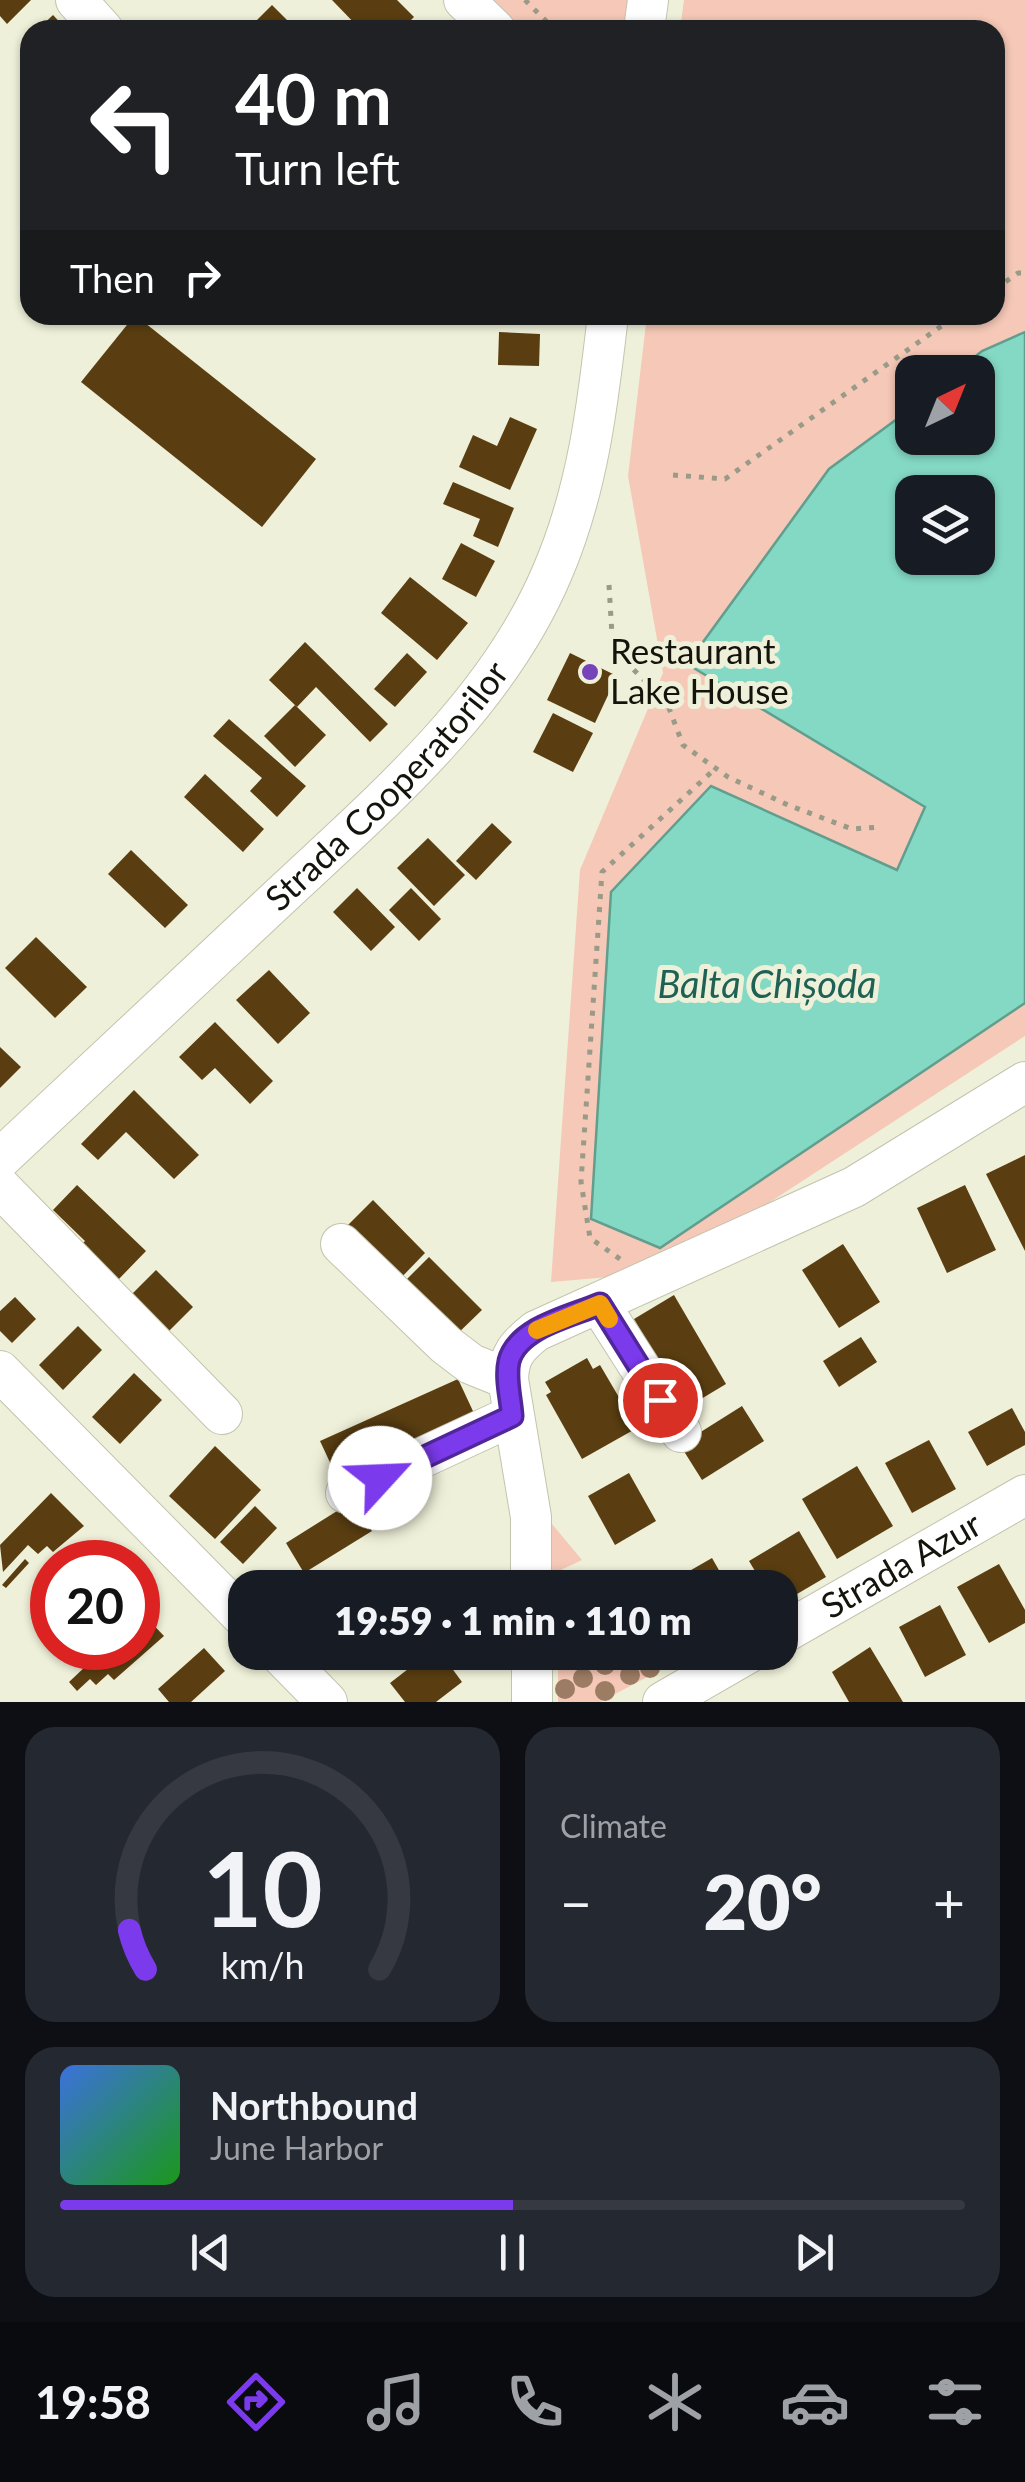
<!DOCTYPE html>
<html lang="en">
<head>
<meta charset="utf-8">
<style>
  body { margin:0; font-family:Lato,sans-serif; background:#242831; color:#f1f3f6; height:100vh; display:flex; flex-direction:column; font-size:38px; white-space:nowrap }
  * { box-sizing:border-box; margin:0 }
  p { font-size:32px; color:#9ea1a6 }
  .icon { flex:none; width:55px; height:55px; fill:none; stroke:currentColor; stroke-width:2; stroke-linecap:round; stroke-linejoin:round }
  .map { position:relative; height:1702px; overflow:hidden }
  .drawer { display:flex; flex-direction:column; gap:25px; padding:25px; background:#0d0f14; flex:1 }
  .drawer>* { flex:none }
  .hud { position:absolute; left:20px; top:20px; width:985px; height:305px; border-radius:30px; box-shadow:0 2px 8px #0004; background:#202124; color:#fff; overflow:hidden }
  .needle { width:65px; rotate:43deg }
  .controls { position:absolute; left:895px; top:355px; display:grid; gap:20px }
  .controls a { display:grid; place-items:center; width:100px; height:100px; border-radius:20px; background:#171b24; box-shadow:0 2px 8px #0004; font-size:50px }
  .speed { position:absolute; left:30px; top:1540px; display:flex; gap:20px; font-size:50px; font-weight:700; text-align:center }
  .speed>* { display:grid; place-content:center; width:130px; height:130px; border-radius:50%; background:#171b24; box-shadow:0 2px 8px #0004; line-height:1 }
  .speed .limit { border:15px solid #d22; background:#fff; color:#111 }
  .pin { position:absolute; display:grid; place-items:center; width:85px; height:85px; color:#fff; margin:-42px; border:5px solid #fff; border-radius:50%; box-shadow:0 2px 10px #0007 }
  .me { position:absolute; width:110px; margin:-55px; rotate:65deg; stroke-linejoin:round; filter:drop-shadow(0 0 8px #0008) }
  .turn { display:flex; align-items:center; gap:35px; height:210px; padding:0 50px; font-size:45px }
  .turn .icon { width:130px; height:130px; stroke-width:2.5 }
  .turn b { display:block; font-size:70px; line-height:85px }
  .then { display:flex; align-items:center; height:95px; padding:0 50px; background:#0003; gap:20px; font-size:38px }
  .big { font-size:75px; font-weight:800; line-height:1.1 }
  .drawer .card { flex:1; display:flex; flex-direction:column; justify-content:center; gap:15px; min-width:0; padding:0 35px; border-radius:30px; background:#242831 }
  .drawer .dial { align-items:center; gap:0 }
  .dial svg { height:260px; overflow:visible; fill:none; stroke:#363941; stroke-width:7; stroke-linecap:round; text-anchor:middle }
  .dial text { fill:#f1f3f6; stroke:none }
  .song { display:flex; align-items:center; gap:30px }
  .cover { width:120px; height:120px; border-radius:15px; background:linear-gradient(135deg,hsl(220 70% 55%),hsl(120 70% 35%)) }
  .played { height:10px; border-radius:5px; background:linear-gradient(90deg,#7c3aed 50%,#363941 50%) }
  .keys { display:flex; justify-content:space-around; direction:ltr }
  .heat { display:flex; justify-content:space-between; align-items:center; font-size:55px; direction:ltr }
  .drawer .tiles { flex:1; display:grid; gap:25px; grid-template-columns:1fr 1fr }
  .card:last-child { grid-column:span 2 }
  .trip { position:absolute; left:228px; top:1570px; width:570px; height:100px; border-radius:30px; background:#171b24; box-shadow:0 2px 8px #0004; font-weight:800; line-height:100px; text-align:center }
  .menu { display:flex; height:160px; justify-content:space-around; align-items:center; background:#090b0e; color:#9ea1a6 }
  .menu .icon { width:70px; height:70px }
  .menu .current { color:#7c3aed }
  .menu b { font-size:45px; color:#f1f3f6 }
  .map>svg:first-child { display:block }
  .green { fill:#f5c8b7; fill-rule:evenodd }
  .water { fill:#84d9c5; stroke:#629e8e; stroke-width:2.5; fill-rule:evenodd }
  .building { fill:#5a3e11 }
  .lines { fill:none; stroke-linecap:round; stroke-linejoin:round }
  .minor-casing { stroke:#c3c4ae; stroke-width:42 }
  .path { stroke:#9a9a89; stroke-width:5; stroke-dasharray:5 8; stroke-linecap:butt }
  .minor { stroke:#fff; stroke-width:40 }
  .tree { fill:#9c7c63 }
  .route-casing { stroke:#51269a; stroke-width:25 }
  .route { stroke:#7c3aed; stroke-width:18 }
  .slow { stroke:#f59e0b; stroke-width:18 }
  .poi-dot { fill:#7643ba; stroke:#eff0d9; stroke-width:4 }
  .labels { text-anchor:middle; stroke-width:10; stroke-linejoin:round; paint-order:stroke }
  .poi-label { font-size:35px; fill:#14140c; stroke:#eff0d9; text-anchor:start }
  .street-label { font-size:35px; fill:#14140c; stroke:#eff0d9 }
  .water-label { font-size:38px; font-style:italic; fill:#1d6254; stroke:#eff0d9 }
</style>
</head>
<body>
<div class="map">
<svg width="1025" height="1702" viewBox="0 0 1025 1702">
  <rect width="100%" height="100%" fill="#eff0d9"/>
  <g class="green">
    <path d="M490,0h150l-4,30h-117z"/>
    <path d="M684,0h341v1036l-318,207 -75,32 -81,7 29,-412 83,-197 -35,-197 19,-161h348v-285h-315zM912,372h66v66h-66zM912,492h66v66h-66z"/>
    <path d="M542,1512l40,48 -36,17z"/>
    <path d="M558,1653h102l10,12 -70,37h-42z"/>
  </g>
  <path class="water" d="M1025,332v671l-365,245 -69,-29 20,-327 100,-106 186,84 28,-63 -238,-143 142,-195 83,-61v30h66v-66h-22l26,-21zM912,492h66v66h-66z"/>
  <g class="building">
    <path d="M0,0h31l-24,24 -7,-8z"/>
    <path d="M332,0h65l17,17 -13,13h-40z"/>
    <path d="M272,5l25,25h-50z"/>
    <path d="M53,15l14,15h-30z"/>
    <path d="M135,315l181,144 -54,68 -181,-145z"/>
    <path d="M499,332l41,2 -1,32 -41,-1z"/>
    <path d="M510,417l27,12 -27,61 -51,-23 14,-32 24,11z"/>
    <path d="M453,482l61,26 -16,39 -25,-11 7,-17 -37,-15z"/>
    <path d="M461,543l34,18 -19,36 -34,-18z"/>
    <path d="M410,577l58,46 -31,37 -56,-47z"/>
    <path d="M305,642l83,82 -18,18 -54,-55 -19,20 -28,-27z"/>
    <path d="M407,653l20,19 -32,35 -21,-18z"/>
    <path d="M570,653l47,23 -22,47 -48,-23z"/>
    <path d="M295,705l31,30 -31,32 -31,-31z"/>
    <path d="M553,713l40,20 -20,39 -40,-20z"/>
    <path d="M229,719l77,67 -29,31 -27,-26 12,-13 -49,-42z"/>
    <path d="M205,774l59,55 -21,23 -59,-55z"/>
    <path d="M492,823l20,19 -36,38 -20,-19z"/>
    <path d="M428,838l37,37 -31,31 -37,-38z"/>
    <path d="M131,850l57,55 -23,23 -57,-54z"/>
    <path d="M357,888l38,39 -24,24 -38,-39z"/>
    <path d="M411,888l30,31 -22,22 -30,-31z"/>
    <path d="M36,937l51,50 -32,31 -50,-50z"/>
    <path d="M269,970l41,43 -32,31 -42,-44z"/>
    <path d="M215,1022l58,59 -23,23 -35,-36 -13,12 -23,-23z"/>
    <path d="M0,1047l21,20 -21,21z"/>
    <path d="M134,1090l65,65 -25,24 -48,-47 -28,28 -17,-16z"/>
    <path d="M1025,1155v96l-39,-77z"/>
    <path d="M77,1185l69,66 -29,30 -37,-35 5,-5 -32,-31z"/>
    <path d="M965,1185l31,65 -49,23 -30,-65z"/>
    <path d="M373,1200l52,53 -29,30 -53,-53z"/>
    <path d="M843,1244l37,58 -41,26 -37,-58z"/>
    <path d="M429,1257l53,53 -30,29 -53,-52z"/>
    <path d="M156,1270l37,37 -34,34 -37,-37z"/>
    <path d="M674,1295l52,89 -40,24 -52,-89z"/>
    <path d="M15,1297l21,22 -24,24 -12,-12v-20z"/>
    <path d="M78,1326l24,24 -39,40 -24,-25z"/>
    <path d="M861,1337l16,25 -38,25 -16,-26z"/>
    <path d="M587,1358l6,11 7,-4 37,63 -55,31 -36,-64 5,-3 -6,-10z"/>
    <path d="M134,1373l28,27 -42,44 -28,-27z"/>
    <path d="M458,1379l21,45 -138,62 -21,-45z"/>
    <path d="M742,1406l22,35 -62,39 -22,-35z"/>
    <path d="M1012,1408l13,24v13l-38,21 -19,-34z"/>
    <path d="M929,1440l27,49 -44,24 -27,-50z"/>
    <path d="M215,1446l46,44 -46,49 -46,-43z"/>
    <path d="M857,1466l36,60 -56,33 -35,-60z"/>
    <path d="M629,1473l27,48 -41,24 -27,-49z"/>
    <path d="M51,1493l33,33 -31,26 -6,-6 -9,8 -10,-9 -25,27 -3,-27z"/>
    <path d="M353,1501l19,30 -68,42 -18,-30z"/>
    <path d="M255,1506l22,22 -34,36 -23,-22z"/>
    <path d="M799,1531l27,46 -46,27v-16h-15l-16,-27z"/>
    <path d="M712,1558l12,21 15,-9 10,18h-74l-3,-7z"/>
    <path d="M25,1559l4,4 -23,25 -4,-3z"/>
    <path d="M999,1564l26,46v13l-36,20 -32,-56z"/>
    <path d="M940,1605l26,50 -41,22 -26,-50z"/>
    <path d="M142,1613l22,23 -50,44 -6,-6 -12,11 -6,-6 -13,12 -8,-9 36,-34h33v-31z"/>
    <path d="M870,1647l33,55h-54l-17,-30z"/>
    <path d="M204,1648l21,23 -34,31h-22l-11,-13z"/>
    <path d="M430,1652h10l22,30 -26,20h-31l-15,-19z"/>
  </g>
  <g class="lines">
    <g class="minor-casing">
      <g id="minor">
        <path d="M76,0l27,30"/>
        <path d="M464,0l31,30"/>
        <path d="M644,30l4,-30"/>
        <path id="s1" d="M0,1159c90,-84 180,-169 271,-254 104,-98 224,-197 281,-332 36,-83 46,-170 56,-258"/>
        <path d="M0,1187l222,227"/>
        <path d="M341,1244l105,101 25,19 37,15"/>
        <path d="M600,1305l81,127"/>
        <path d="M0,1371l245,248"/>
        <path d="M346,1493l166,-77"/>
        <path d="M531,1588v-71l-23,-138c1,-24 9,-33 28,-48l318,-144 171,-105"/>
        <path id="s2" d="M780,1635l245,-140"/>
        <path d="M278,1652l49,50"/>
        <path d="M532,1652v50"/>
        <path d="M663,1702l87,-50"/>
      </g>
    </g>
    <g class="path">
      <path d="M525,0l30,30"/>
      <path d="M995,289l23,-16h7"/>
      <path d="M673,475l52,4 232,-164"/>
      <path d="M609,585l3,50 21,34 34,34 16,42 45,32 60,28 64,24 28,-2"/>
      <path d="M620,1259l-30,-21 -9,-56 21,-310 114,-104"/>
    </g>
    <use href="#minor" class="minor"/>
  </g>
  <g class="tree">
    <circle cx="605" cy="1665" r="10"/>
    <circle cx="650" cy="1668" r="10"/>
    <circle cx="630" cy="1675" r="10"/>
    <circle cx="583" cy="1678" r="10"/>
    <circle cx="565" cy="1689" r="10"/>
    <circle cx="605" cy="1691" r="10"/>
  </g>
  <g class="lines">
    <g class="route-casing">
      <path id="route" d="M380,1478l132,-62c-1,-17 -7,-38 -3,-55 9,-34 63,-45 91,-57l60,96"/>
    </g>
    <use href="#route" class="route"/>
    <path class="slow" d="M537,1330l63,-26 9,15"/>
  </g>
  <circle class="poi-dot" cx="590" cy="672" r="10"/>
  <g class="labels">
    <g class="poi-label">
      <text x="610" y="664">Restaurant<tspan x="610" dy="40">Lake House</tspan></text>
    </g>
    <g class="street-label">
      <text dy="12" stroke="none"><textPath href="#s1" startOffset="538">Strada Cooperatorilor</textPath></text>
      <text dy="12" stroke="none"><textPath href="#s2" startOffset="140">Strada Azur</textPath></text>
    </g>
    <g class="water-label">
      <text x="767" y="998">Balta Chișoda</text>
    </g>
  </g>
</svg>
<div class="controls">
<a><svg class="needle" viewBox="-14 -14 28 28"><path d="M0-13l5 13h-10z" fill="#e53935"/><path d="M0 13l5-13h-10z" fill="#9ea1a6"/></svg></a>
<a><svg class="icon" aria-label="layers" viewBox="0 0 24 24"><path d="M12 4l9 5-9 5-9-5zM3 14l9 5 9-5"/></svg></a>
</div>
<div class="speed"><div class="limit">20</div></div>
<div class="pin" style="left:660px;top:1400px;background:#d93025"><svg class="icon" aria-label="arrive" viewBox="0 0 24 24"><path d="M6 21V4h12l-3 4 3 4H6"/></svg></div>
<svg class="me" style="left:380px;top:1478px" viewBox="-20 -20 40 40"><circle r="19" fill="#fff"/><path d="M0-13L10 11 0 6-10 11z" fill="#7c3aed"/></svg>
<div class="trip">19:59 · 1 min · 110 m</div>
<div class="hud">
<div class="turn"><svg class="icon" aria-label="left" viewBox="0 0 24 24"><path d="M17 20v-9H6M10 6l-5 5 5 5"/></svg><div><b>40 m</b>Turn left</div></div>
<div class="then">Then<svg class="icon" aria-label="right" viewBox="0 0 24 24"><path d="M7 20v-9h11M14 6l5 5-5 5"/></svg></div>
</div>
</div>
<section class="drawer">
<div class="tiles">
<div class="card dial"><svg viewBox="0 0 100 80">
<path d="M14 69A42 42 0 1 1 86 69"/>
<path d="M14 69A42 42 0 0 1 9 57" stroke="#7c3aed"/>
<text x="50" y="56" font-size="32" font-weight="700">10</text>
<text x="50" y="72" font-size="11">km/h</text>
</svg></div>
<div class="card"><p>Climate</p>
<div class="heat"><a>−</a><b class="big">20°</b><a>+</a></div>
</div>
<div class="card">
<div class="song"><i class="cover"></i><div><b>Northbound</b><p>June Harbor</p></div></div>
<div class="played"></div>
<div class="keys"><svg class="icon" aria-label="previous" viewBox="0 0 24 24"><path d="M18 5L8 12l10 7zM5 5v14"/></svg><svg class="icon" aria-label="pause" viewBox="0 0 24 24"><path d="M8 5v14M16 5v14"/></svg><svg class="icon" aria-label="next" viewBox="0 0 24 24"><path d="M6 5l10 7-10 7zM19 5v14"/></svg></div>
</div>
</div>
</section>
<nav class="menu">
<b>19:58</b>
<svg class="icon current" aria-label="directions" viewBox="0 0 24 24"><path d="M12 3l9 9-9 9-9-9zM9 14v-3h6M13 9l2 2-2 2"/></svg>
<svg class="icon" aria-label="music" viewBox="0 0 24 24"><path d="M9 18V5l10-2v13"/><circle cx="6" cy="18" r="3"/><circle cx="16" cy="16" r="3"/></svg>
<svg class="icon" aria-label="phone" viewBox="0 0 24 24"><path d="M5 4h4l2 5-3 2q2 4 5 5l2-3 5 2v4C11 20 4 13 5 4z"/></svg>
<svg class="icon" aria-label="climate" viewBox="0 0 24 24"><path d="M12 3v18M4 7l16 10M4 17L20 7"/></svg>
<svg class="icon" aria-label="car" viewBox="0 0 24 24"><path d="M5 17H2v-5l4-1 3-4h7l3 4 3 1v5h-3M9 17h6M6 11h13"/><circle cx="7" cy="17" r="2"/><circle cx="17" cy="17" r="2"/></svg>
<svg class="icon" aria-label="filters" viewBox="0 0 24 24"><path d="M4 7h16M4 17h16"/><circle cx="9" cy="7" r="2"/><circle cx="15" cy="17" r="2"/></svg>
</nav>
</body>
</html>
